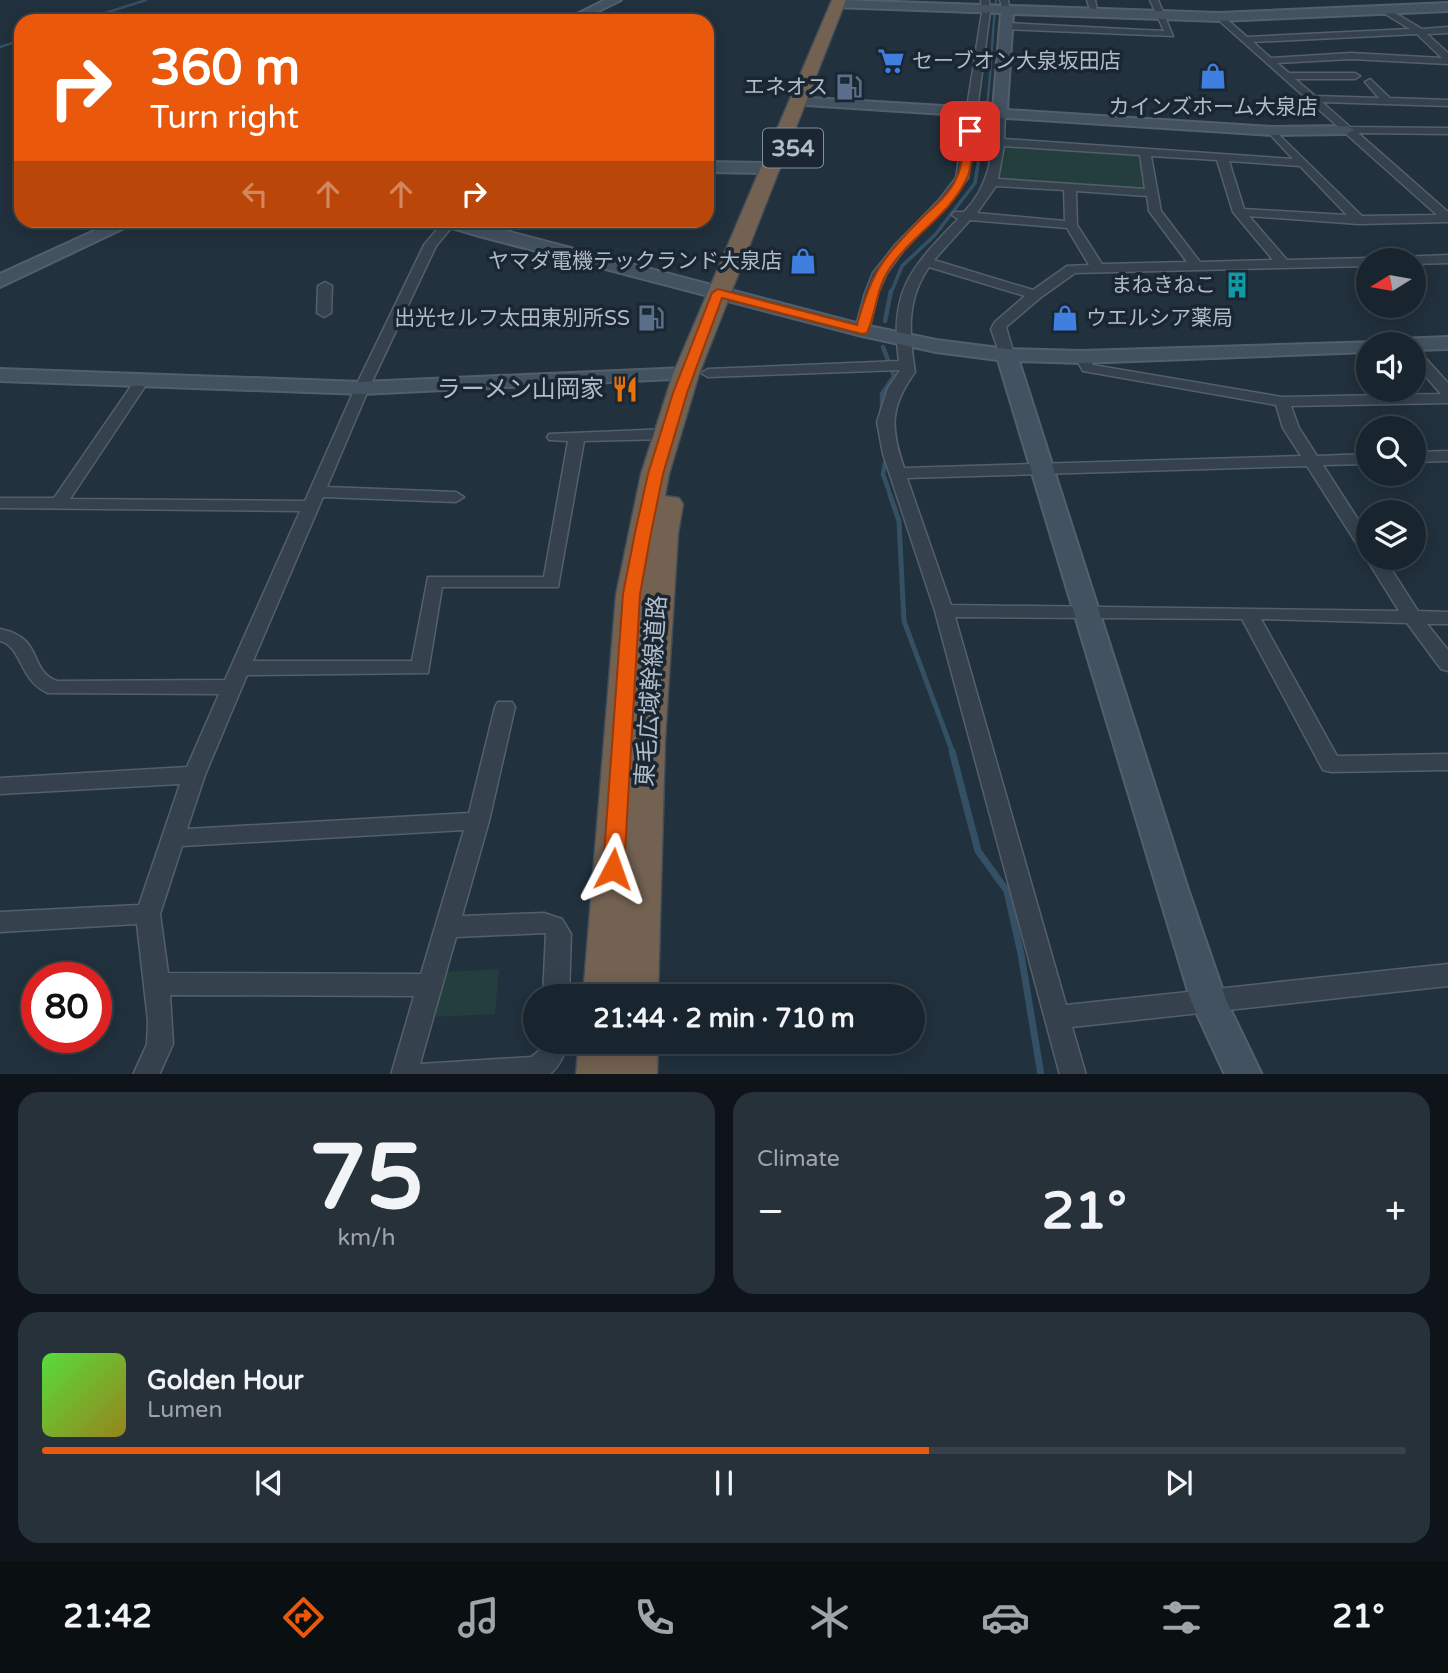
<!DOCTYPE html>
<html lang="en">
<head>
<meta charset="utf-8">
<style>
  body { margin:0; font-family:"Varela Round","Noto Sans JP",sans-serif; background:#26313a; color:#f1f3f6; height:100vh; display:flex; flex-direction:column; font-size:26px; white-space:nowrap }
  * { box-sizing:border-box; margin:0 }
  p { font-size:23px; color:#9fa5aa }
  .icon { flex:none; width:38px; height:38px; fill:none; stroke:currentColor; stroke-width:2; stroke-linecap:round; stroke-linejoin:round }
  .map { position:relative; height:1074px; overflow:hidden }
  .sheet { display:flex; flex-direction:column; gap:18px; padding:18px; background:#0e1419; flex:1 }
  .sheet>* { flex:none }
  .hud { position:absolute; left:14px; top:14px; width:700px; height:214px; border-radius:21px; box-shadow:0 4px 18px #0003,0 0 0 2px #37424a; background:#ea580c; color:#fff; overflow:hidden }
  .needle { width:46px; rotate:259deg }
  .tools { position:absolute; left:1356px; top:248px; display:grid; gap:14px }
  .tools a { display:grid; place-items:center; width:70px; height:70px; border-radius:50%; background:#19252e; box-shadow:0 4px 18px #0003,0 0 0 2px #37424a; font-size:35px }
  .speed { position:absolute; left:21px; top:962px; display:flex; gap:14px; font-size:35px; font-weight:700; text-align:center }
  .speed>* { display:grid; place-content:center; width:91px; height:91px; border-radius:50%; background:#19252e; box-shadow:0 4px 18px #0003,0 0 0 2px #37424a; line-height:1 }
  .speed .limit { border:10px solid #d22; background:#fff; color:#111 }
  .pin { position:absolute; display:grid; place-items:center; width:60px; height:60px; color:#fff; margin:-30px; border-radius:14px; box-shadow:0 4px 10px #0006 }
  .me { position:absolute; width:77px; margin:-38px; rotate:4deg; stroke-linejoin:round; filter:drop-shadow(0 0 5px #0008) }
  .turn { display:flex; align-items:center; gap:24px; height:147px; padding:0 21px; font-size:32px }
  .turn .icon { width:91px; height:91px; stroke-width:2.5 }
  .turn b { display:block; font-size:49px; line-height:60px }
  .lanes { display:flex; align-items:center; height:66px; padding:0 21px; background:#0003; justify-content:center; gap:35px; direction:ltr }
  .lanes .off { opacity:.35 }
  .big { font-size:52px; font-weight:700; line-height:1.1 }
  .sheet .widget { flex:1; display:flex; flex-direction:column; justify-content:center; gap:10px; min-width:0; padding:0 24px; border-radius:21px; background:#26313a }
  .sheet .dial { align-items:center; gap:0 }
  .dial b { font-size:91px; line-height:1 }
  .song { display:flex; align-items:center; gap:21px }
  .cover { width:84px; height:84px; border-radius:10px; background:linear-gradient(135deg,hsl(110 70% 55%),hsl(50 70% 35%)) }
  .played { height:7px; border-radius:4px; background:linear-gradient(90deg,#ea580c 65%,#37424a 65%) }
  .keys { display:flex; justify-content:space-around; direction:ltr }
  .heat { display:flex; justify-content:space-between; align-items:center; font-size:38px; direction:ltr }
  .sheet .tiles { flex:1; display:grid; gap:18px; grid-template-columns:1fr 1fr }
  .widget:last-child { grid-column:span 2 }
  .trip { position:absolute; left:523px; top:984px; width:402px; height:70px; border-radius:35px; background:#19252e; box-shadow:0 4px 18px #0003,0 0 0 2px #37424a; font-weight:700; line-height:70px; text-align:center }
  .dock { display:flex; height:112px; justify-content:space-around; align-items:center; background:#0a0f12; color:#9fa5aa }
  .dock .icon { width:49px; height:49px }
  .dock .on { color:#ea580c }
  .dock b { font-size:32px; color:#f1f3f6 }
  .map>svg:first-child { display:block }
  .green { fill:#233e3d }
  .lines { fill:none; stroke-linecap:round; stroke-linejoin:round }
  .stream-far4 { stroke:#345065; stroke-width:2.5 }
  .stream-far3 { stroke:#345065; stroke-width:3.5 }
  .stream-far2 { stroke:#345065; stroke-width:4.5 }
  .stream-far1 { stroke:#345065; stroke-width:5 }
  .stream { stroke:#345065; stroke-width:7 }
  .street-casing { stroke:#53606b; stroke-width:3 }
  .secondary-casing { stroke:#53606b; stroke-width:4 }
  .highway-casing { stroke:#404d58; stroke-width:3 }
  .street { fill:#35424d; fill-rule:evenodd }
  .secondary { fill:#435260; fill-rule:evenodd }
  .highway { fill:#736151; fill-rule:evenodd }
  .route { fill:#ea580c; stroke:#983908; stroke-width:2 }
  .labels { text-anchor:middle; stroke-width:7; stroke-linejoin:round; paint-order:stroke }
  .far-poi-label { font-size:21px; fill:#b0bdc9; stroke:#1a2732; text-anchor:end }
  .shield { fill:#1a2732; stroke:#83909c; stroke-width:2 }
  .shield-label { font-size:23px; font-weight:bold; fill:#b0bdc9 }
  .poi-label { font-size:24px; fill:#b0bdc9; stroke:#1a2732; text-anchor:end }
  .street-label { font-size:24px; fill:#b0bdc9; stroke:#1a2732 }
</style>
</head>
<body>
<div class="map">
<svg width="1448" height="1075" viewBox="0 0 1448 1075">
  <rect width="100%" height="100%" fill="#21313d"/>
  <g class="green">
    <path d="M1003,146l136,9 6,34 -143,-9 -3,-1z"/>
    <path d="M499,969l-4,45 -63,3 12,-45z"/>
  </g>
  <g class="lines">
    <g class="stream-far4">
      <path d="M80,21l66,-21"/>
      <path d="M0,47l21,-7"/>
      <path d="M984,130c7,-43 7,-86 12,-130"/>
    </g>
    <path class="stream-far3" d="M891,293l11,-27 33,-31 40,-52 9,-55"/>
    <g class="stream-far2">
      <path d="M885,321l6,-30"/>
      <path d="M882,414v-20l12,-18 -11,-29"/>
      <path d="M886,458l-3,16 8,23"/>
    </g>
    <path class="stream-far1" d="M890,495l9,26 5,100 49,132"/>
    <path class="stream" d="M952,751l26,100 29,40 14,63 20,121"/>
    <g class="street-casing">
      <g id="street">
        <path d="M981,0h8l1,12 -22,166 -21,27 -44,46 -16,22 -9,20 -9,37 -7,4 -5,-1 -2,-3 10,-37 8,-20 22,-28 44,-45 17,-22 26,-166z"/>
        <path d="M1000,0h8l2,12h-6z"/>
        <path d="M1087,0h8l3,16h-6z"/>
        <path d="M1150,0h8l15,36 -166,-7 -4,-3 4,-3 157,8z"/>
        <path d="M1385,7l37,22 26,-2v6l-21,1 21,19v11l-97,-5 -74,4 12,10h66l5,3 -5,3h-60l20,17 64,2 -14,-16 5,-3 20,19 58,2v6l-126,-4 28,25 98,1v6l-90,-1 90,79v10l-89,2 -110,-8 38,44 81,-2 6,3h-6v5l-293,7 -35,25 -34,29 8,28 -7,4 -7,-4 -9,-26 4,-7 30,-26 -96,-29c-23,33 -20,66 -14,105 -25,35 -25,55 -11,96l397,-12 -18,-28 -7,-23 -193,-34 -8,-14 7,-4 5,1 6,11 189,32 159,-3 -27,-31v-13l5,1 29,32v20l-157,3 8,22 18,28 51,-2v10l-45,1 45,70v18l-6,-1 -55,-86 -400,12 44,127 448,6 -33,-53 2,-4v4h16l34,53 30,1v12h-21l21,26v21l-7,-2 -34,-46 -146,-4 76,137 111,-2v16l-117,2 -8,-2 -81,-151 -287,-2 111,388 382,-41v22l-376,41 14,48h-26l-125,-464 -52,-157 -6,-32 11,-34 12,-18 -192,7 -7,-4 7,-4 191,-8c-10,-72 13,-94 59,-142l-6,-4 2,-3h10c28,-29 28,-60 31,-98l5,-3 5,3 -1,25 289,20 -26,-28 5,-3 90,88 75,-1 -222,-198 7,-2 25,22 163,-8 -28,-17zM1417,34l25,24 -91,-5 -80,5 -18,-16zM1004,146l136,9 5,34 -147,-10zM1151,156l66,4 16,52 40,48 -73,2 -39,-51zM1229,161l71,5 47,49 -103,-6zM996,186l68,4 1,31 -88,-8zM1076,191l71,5 2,15 38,51 -85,2 -25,-39zM970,220l97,8 22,37 -22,1 -34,24 -99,-30z"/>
        <path d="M445,220l11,2 -20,24 -67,142 -42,99 129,5 8,5 -8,5 -133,-5 -70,164h159l16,-84h116l24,-136 -19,-1 -2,-3 2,-3 118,-5 8,5 -8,5 -83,2 -26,146h-116l-14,86 -181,2 -42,100 -18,54 282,-16 26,-106 3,-5h14l3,5 -26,114 -27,95 82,-3 18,6 9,15 -2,62h-26l3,-63 -90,4 -36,127 111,-7 9,-7 1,-9h26c-2,14 -7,25 -18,34h-158l23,-79 -244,-1 3,49 -14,31h-26l14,-31 1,-23 -11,-97 -137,8v-20l139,-7 41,-121 -180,10v-16l187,-11 32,-73 -171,-1c-29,-12 -26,-47 -48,-52v-12c45,9 27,40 57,52l168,-1 75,-169 -300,-3v-10h54l84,-122 5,-1 7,4 -80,120 235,2 50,-113 69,-143zM464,830l-43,144 -253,-1 -8,-59 22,-68z"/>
        <path d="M1448,255v8l-34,1v-3h-21l6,-4z"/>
        <path d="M325,282l7,4 -1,27 -7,4 -7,-4 1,-27z"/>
        <path d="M1448,451v10l-34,1v-10z"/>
      </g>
    </g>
    <g class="secondary-casing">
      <g id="secondary">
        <path d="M605,0h16l-42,21h-16z"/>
        <path d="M837,0l382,13 229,-10v8l-229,10 -206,-7 -6,96 265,17 75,-1 7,4 -7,4 -75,1 -466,-30v-6l5,-1 182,11 8,-96 -168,-6 -2,-3z"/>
        <path d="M707,162l64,1 8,5 -8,5 -64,-1z"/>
        <path d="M118,220h23l-141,67v-13z"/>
        <path d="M437,220h30l20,6 18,-6h27l-26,11 358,94 72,15 71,9 75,2 293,-9 2,3h-9v7l-286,11 -63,-2 169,528 38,111 36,75h-37l-34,-74 -193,-641 -62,-8 -74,-16 -383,-100 -40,-12z"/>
        <path d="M1448,337v12l-34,1v-5h-25l10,-6z"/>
        <path d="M686,368l7,2 3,4 -3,4 -331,16 -362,-13v-12l362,13z"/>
      </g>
    </g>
    <g class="highway-casing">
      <g id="highway">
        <path d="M832,0h14l-147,374 -30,100 -4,22 14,2 4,6 -5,30 -13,206 -7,256h-75l33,-401 25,-121 32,-100z"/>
        <path d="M579,1041h79l-1,34h-81z"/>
      </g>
    </g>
    <use href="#street" class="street"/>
    <use href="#secondary" class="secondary"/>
    <use href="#highway" class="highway"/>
  </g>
  <path class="route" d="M970,129l5,2c-2,15 -2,36 -9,49 -17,36 -57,57 -78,91 -12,19 -12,42 -21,62l-5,1 -140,-36 -35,95 -24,81 -12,59 -11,61 -16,275 -3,6 -8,3 -7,-3 -3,-6 20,-275 12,-61 13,-59 25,-81 39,-100 6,-4 139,36c14,-52 26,-68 63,-105 12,-12 29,-25 36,-41 7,-13 7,-33 9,-48z"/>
  <defs>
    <g id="supermarket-bare" transform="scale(2.1)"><path d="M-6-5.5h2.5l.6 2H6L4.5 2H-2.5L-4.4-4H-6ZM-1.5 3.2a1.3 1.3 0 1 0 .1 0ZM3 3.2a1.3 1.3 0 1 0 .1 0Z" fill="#3f7fe0" stroke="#1a2732" stroke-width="2.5" paint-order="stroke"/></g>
    <g id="shop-bare" transform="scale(2.1)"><path d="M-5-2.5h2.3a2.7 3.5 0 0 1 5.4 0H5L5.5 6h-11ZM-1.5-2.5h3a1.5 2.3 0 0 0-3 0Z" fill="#3f7fe0" stroke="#1a2732" stroke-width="2.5" paint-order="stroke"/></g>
    <g id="fuel-bare" transform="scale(2.1)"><path d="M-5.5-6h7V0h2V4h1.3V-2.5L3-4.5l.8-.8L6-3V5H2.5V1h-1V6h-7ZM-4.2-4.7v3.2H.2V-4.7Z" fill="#5c6f8a" stroke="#1a2732" stroke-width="2.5" paint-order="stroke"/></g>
    <g id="building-bare" transform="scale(2.1)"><path d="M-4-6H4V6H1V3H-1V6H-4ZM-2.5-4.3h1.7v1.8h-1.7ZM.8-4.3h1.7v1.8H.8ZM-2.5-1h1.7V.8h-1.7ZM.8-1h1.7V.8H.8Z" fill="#0f9aa8" stroke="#1a2732" stroke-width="2.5" paint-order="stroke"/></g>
    <g id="restaurant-bare" transform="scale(2.1)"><path d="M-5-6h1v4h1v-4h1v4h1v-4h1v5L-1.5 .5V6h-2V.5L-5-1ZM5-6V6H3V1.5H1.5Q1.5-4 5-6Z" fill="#e8710a" stroke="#1a2732" stroke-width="2.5" paint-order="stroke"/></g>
  </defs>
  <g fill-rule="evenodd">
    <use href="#supermarket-bare" x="891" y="61"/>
    <use href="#shop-bare" x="1213" y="76"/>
    <use href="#fuel-bare" x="849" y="87"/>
    <use href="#shop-bare" x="803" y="261"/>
    <use href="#building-bare" x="1237" y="285"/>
    <use href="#fuel-bare" x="651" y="318"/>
    <use href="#shop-bare" x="1065" y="318"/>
    <use href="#restaurant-bare" x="625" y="389"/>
  </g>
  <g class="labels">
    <g class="far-poi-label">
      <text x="912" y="68" text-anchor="start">セーブオン大泉坂田店</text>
      <text x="828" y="94">エネオス</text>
      <text x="1213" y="114" text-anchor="middle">カインズホーム大泉店</text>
      <text x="782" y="268">ヤマダ電機テックランド大泉店</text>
      <text x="1216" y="292">まねきねこ</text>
      <text x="630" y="325">出光セルフ太田東別所SS</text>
      <text x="1086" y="325" text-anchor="start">ウエルシア薬局</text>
    </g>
    <rect class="shield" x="763" y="128.5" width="60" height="39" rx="5"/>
    <g class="shield-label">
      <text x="793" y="156">354</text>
    </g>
    <g class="poi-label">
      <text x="604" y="397">ラーメン山岡家</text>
    </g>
    <g class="street-label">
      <text transform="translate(651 691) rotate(-86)" y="8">東毛広域幹線道路</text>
    </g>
  </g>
</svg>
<div class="tools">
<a><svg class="needle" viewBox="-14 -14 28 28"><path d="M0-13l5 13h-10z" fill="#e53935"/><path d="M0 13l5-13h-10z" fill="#9fa5aa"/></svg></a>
<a><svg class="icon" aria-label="sound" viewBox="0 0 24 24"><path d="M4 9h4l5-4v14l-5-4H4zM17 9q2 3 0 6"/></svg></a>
<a><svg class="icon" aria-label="search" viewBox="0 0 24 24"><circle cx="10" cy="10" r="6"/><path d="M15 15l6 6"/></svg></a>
<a><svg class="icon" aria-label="layers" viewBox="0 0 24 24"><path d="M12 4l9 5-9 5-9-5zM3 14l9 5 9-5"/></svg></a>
</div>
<div class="speed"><div class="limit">80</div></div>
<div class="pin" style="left:970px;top:131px;background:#d93025"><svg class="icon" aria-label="arrive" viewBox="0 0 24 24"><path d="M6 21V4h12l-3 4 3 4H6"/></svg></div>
<svg class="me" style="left:613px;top:869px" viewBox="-20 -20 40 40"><path d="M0-17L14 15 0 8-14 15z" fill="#ea580c" stroke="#fff" stroke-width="4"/></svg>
<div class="trip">21:44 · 2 min · 710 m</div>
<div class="hud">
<div class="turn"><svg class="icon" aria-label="right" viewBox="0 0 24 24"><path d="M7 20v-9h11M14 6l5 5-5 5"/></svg><div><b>360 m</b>Turn right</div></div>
<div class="lanes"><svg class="icon off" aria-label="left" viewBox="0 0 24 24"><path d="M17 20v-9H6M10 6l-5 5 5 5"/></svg><svg class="icon off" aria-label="ahead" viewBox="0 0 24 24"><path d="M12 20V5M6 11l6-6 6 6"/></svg><svg class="icon off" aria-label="ahead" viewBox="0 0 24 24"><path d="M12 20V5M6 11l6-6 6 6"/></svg><svg class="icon" aria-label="right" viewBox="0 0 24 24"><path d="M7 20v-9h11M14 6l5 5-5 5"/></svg></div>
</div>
</div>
<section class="sheet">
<div class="tiles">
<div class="widget dial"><b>75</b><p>km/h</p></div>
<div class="widget"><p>Climate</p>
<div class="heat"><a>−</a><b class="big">21°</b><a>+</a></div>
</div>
<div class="widget">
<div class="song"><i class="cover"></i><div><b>Golden Hour</b><p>Lumen</p></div></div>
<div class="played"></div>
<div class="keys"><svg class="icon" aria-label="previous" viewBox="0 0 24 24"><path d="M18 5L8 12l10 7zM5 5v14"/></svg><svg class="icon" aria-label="pause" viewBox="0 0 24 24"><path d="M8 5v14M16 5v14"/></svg><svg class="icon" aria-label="next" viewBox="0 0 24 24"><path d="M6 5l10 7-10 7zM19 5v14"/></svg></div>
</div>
</div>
</section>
<nav class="dock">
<b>21:42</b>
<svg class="icon on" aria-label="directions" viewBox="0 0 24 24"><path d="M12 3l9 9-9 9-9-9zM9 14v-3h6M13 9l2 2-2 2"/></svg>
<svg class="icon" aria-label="music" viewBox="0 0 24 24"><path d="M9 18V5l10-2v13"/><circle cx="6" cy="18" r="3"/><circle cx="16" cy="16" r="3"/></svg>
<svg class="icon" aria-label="phone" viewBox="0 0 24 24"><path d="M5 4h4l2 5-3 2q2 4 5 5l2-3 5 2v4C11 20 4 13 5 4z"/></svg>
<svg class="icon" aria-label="climate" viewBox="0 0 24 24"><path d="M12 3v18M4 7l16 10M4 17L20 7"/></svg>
<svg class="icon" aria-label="car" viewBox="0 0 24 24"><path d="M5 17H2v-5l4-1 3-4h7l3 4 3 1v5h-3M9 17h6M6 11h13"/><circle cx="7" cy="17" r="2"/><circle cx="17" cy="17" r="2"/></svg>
<svg class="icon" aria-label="filters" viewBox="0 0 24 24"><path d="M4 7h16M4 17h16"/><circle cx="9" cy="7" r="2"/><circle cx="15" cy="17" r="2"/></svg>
<b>21°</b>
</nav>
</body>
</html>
